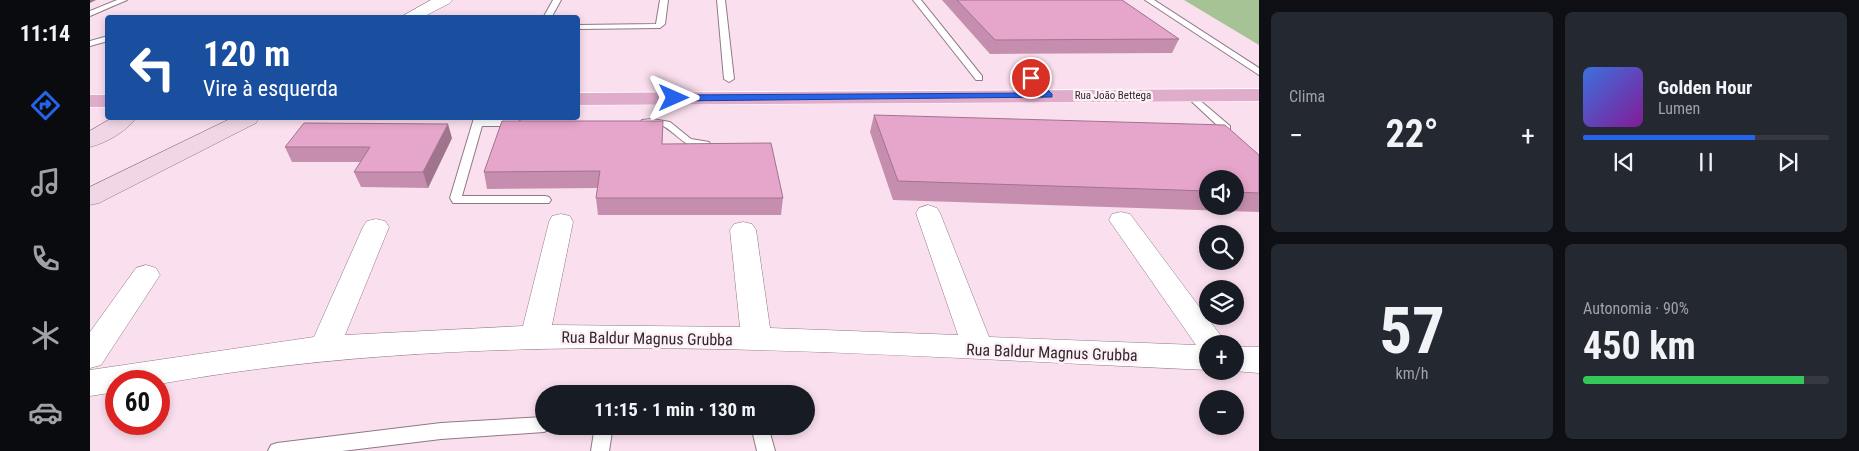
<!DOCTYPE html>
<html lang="pt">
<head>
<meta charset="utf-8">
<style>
  body { margin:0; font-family:"Roboto Condensed",sans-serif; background:#242831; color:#f1f3f6; height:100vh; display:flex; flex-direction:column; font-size:19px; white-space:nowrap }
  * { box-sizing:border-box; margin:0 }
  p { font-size:16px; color:#9ea1a6 }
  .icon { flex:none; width:28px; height:28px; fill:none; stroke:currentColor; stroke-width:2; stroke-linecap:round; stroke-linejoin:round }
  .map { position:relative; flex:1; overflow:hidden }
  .panel { display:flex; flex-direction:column; gap:12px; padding:12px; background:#0d0f14; width:600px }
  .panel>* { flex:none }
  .top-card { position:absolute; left:15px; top:15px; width:475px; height:105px; border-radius:5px; box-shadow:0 2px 8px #0003; background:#1a4fa0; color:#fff; overflow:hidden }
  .tools { position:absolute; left:1109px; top:170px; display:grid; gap:10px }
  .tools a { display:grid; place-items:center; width:45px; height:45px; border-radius:50%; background:#171b24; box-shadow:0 2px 8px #0003; font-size:25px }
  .speed { position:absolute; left:15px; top:370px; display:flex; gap:10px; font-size:25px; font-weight:700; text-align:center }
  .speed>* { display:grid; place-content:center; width:65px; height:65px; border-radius:50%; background:#171b24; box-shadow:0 2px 8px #0003; line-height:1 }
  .speed .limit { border:8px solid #d22; background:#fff; color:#111 }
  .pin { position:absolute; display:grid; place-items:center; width:42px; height:42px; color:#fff; margin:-21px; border:2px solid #fff; border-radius:50%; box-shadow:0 1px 5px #0007 }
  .me { position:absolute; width:55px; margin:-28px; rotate:90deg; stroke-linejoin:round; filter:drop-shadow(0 0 4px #0008) }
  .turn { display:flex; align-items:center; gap:18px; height:105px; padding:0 15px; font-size:22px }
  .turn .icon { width:65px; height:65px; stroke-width:2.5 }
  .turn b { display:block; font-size:35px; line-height:42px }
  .big { font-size:38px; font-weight:700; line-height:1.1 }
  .panel .tile { flex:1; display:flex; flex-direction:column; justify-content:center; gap:8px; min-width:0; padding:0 18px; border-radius:8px; background:#242831 }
  .panel .dial { align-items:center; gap:0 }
  .dial b { font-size:65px; line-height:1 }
  .song { display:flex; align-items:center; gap:15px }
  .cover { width:60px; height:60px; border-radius:8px; background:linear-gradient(135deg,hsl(220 70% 55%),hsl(290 70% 35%)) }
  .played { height:5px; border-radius:2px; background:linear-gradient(90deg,#2563eb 70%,#363941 70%) }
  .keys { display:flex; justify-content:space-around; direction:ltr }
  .heat { display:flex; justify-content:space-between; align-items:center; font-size:28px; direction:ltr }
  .charge { height:8px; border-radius:4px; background:linear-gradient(90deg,#34c759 90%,#363941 0) }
  .panel .tiles { flex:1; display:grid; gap:12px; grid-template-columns:repeat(2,1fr) }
  .trip { position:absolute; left:445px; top:385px; width:280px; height:50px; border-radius:25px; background:#171b24; box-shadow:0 2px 8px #0003; font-weight:700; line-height:50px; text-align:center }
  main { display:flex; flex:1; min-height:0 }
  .tab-bar { display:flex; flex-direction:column; width:90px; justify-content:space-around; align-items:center; background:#090b0e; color:#9ea1a6 }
  .tab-bar .icon { width:35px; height:35px }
  .tab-bar .current { color:#2563eb }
  .tab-bar b { font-size:22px; color:#f1f3f6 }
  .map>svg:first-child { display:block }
  .green { fill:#a5c394 }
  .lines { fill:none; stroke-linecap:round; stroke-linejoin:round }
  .service-casing { stroke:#907885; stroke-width:2 }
  .minor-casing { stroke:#907885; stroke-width:1 }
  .tertiary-casing { stroke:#907885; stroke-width:1 }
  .secondary-casing { stroke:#907885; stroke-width:1 }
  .primary-casing { stroke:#fff; stroke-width:1 }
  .service { fill:#fff; fill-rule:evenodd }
  .minor { fill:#fff; fill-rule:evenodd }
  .tertiary { fill:#fff; fill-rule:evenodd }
  .secondary { fill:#f0d6e6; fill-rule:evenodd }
  .primary { fill:#e0accc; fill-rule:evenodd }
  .wall { fill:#c68eae; fill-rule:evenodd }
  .shaded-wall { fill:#a1748d }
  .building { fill:#e6a5ca; stroke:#a1748d }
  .route { fill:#2563eb; stroke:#184099 }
  .labels { text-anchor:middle; stroke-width:5; stroke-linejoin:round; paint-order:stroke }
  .far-street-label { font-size:11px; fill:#33292e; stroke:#fdf1f7 }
  .near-street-label { font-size:16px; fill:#33292e; stroke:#fdf1f7 }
</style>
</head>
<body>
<main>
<nav class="tab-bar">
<b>11:14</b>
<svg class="icon current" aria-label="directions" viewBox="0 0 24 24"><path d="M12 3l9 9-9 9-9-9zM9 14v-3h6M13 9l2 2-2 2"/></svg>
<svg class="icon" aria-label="music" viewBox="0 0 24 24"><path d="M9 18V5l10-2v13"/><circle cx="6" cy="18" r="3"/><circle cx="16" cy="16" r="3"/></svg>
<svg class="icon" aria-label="phone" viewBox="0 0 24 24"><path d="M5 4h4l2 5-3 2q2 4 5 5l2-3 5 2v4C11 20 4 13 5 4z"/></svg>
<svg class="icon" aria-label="climate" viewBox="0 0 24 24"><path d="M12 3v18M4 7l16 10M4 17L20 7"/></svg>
<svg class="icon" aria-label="car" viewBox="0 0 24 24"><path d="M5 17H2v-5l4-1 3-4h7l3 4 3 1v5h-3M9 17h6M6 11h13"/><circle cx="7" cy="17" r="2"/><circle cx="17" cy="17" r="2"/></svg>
</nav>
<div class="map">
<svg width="1169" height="451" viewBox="0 0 1169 451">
  <rect width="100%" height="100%" fill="#fadfee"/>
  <path class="green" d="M1094,0h75v45z"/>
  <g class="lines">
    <g class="service-casing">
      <g id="service">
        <path d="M27,0h10l-37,16v-5z"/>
        <path d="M463,0h8l-10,18h-8z"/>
        <path d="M570,0h8l-3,24 -5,4 -82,1v-4l78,-1z"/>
        <path d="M627,0h8l9,79 -5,3 -5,-3z"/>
        <path d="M823,0h8l61,76v4h-6z"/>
        <path d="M1055,0h9l105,68v7z"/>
        <path d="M18,36v5l-18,5v-5z"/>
        <path d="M1100,92l40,34v4l-20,3v-4l9,-2 -32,-30 -2,-2z"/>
        <path d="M384,118l44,2 5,3 -5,3h-36l-20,70h83l4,1 2,3 -2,3h-96l-3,-5z"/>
        <path d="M562,119l18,3 21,17 18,3 1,2c-16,15 -35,-13 -47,-18 -7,-3 -16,1 -22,-4l1,-2z"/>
        <path d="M454,417v9h7l-1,3 -6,3 -103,7 -99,12h-74l3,-6 6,-2 164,-20z"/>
        <path d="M505,426h18l-4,25h-18z"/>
        <path d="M661,426h17l7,25h-18z"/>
      </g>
    </g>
    <g class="minor-casing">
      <g id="minor">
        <path d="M838,205l9,3 3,5 49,124 207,8 -87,-125 3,-6 9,-2 9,2 97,130h-19v26c-349,-15 -704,-47 -1049,14v-3h-43v11l-26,4v-26l224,-33 49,-110 4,-6 9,-2 9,2 4,6 -44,108 178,-9 26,-104 3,-6 9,-2 9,2 3,6 -21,103 188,2 -10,-97 4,-6 9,-2 9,2 4,6 14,98 188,7 -42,-122 3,-5z"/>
        <path d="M56,265l10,3 4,7 -59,90 -11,3v-36l46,-64z"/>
        <path d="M1145,347h24v26l-25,-2z"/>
      </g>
    </g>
    <g class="tertiary-casing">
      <path id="tertiary" d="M341,0h21l-2,3 -29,15h-22z"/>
    </g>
    <g class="secondary-casing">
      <g id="secondary">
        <path d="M22,118h24c-10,14 -30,25 -46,29v-16z"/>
        <path d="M142,118h27l-3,5 -157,80 -9,2v-18z"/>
      </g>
    </g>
    <g class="primary-casing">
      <g id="primary">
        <path d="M1169,89v12l-681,4v-12z"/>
        <rect x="0" y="95" width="18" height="12"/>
      </g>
    </g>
    <use href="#service" class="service"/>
    <use href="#minor" class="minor"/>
    <use href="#tertiary" class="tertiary"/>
    <use href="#secondary" class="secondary"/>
    <use href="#primary" class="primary"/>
  </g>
  <g class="wall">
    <path d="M852,0h180l57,39 -7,14 -182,1z"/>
    <path d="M784,115l385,40v57l-366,-12 -23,-68zM1118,179h27v27h-27z"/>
    <path d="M362,138l-24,50 -67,-1 -7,-15 7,-10h-69l-7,-15z"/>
    <path d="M573,144l120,54 -2,17h-183l-2,-17 2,-10 -111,1 -3,-17z"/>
  </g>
  <g class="shaded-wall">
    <path d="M0,0h6l-6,3z"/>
    <path d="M358,124l4,14 -24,50 -5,-16z"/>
  </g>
  <g class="building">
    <path d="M867,0h165l57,39 -184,1z"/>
    <path d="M784,115l351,10 34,30v38l-24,-1v-13h-27v12l-310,-10z"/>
    <path d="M412,121h161l-1,23 109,-1 12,55h-187l4,-27 -116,1z"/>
    <path d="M214,123l144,1 -25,48h-69l16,-25h-85z"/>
  </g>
  <path class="route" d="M938,76h6l18,18v3l-378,4 -4,-3 4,-3 367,-2 -13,-13z"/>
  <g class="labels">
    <g class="far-street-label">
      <text x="1023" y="99">Rua João Bettega</text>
    </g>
    <g class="near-street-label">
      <text transform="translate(557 338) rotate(1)" y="6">Rua Baldur Magnus Grubba</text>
      <text transform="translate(962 352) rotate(2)" y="6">Rua Baldur Magnus Grubba</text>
    </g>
  </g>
</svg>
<div class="tools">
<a><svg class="icon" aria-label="sound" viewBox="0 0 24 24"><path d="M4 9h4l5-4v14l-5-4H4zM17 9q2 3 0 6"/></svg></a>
<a><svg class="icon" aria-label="search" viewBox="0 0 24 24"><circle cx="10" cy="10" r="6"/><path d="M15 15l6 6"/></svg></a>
<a><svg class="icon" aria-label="layers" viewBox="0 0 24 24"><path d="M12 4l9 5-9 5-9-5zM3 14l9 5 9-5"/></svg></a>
<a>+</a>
<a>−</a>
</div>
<div class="speed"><div class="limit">60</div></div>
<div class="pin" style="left:941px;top:78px;background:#d93025"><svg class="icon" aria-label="arrive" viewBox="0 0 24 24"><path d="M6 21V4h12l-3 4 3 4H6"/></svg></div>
<svg class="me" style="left:584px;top:98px" viewBox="-20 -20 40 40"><path d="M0-17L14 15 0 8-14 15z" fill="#2563eb" stroke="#fff" stroke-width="4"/></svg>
<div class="trip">11:15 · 1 min · 130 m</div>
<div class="top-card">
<div class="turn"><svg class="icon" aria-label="left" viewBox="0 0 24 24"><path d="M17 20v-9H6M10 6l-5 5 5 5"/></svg><div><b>120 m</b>Vire à esquerda</div></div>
</div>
</div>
<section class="panel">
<div class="tiles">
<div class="tile"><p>Clima</p>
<div class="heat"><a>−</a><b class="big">22°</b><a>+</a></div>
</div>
<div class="tile">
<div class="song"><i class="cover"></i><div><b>Golden Hour</b><p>Lumen</p></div></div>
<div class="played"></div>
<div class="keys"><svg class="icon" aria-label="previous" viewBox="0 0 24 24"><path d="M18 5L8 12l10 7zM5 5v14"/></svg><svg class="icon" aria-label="pause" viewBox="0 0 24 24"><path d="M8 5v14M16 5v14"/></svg><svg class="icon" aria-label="next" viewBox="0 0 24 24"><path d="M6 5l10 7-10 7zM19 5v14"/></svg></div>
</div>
<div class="tile dial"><b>57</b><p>km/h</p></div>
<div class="tile"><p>Autonomia · 90%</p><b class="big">450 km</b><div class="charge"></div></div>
</div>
</section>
</main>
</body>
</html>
